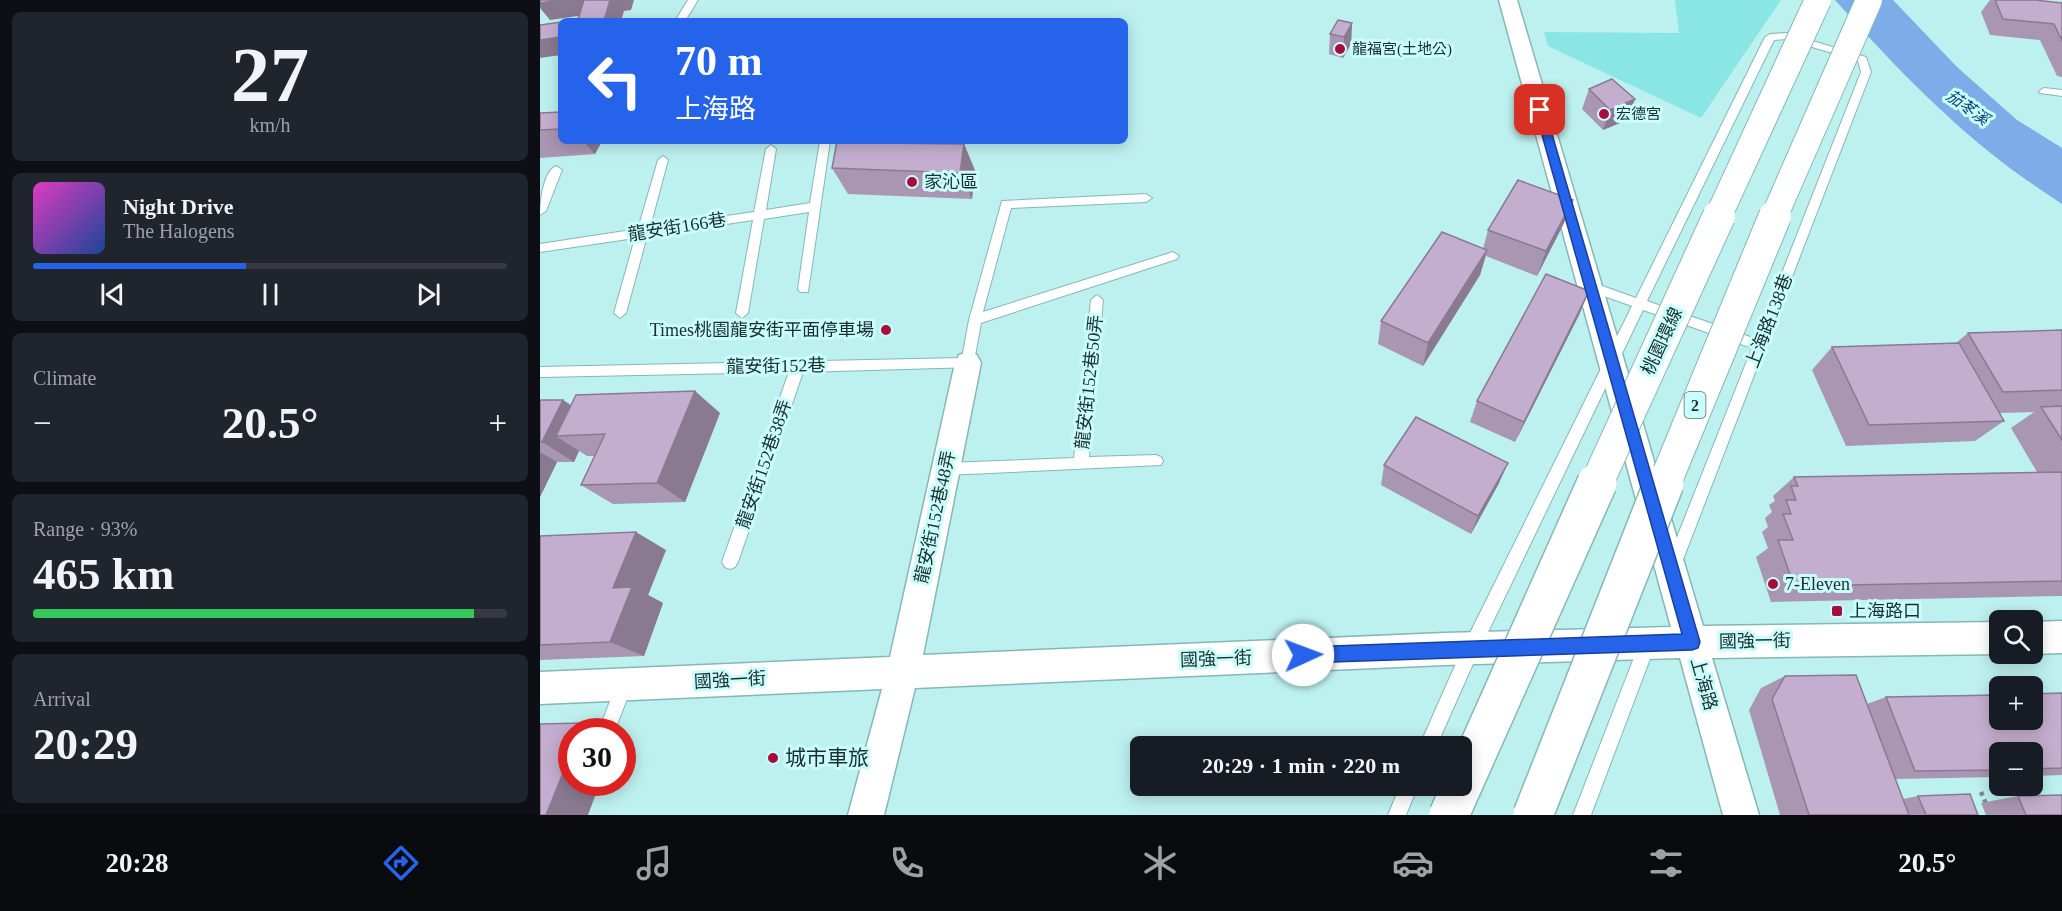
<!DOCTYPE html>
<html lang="en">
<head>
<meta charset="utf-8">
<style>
  body { margin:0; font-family:"Times New Roman","Noto Sans TC",serif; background:#20242c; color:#f1f3f6; height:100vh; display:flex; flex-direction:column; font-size:22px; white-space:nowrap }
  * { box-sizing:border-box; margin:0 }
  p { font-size:20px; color:#9ea1a6 }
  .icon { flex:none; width:33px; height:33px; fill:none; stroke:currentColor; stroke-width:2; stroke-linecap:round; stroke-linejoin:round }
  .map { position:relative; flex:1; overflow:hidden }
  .side { display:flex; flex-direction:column; gap:12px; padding:12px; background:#0d0f14; width:540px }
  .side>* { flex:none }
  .top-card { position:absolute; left:18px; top:18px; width:570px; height:126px; border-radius:9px; box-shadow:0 3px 15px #0003; background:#2563eb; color:#fff; overflow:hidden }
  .buttons { position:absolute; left:1449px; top:610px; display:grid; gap:12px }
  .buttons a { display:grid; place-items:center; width:54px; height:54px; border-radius:9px; background:#171b24; box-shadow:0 3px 15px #0003; font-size:30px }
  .speed { position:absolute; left:18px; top:718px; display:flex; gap:12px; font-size:30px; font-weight:700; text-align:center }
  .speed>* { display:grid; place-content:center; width:78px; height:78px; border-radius:50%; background:#171b24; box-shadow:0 3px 15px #0003; line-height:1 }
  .speed .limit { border:9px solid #d22; background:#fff; color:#111 }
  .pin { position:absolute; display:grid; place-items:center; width:51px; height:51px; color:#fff; margin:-26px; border-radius:12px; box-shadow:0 3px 9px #0006 }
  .me { position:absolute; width:66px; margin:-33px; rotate:88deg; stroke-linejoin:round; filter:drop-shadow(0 0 4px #0008) }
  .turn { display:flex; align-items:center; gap:21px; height:126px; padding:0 18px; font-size:27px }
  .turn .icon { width:78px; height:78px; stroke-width:2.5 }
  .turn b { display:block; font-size:42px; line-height:51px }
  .big { font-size:45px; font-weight:800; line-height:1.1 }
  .side .card { flex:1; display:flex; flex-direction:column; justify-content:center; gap:9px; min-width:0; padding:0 21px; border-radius:9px; background:#20242c }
  .side .dial { align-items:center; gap:0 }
  .dial b { font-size:78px; line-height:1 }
  .song { display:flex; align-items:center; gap:18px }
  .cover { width:72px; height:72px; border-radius:9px; background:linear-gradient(135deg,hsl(310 70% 55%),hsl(220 70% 35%)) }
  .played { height:6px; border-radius:3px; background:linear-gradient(90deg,#2563eb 45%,#363941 45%) }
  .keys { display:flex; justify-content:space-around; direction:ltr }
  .heat { display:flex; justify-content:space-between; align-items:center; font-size:33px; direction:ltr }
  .charge { height:9px; border-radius:4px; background:linear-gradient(90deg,#34c759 93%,#363941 0) }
  .trip { position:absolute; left:590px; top:736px; width:342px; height:60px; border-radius:9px; background:#171b24; box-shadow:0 3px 15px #0003; font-weight:800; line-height:60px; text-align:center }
  .dock { display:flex; height:96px; justify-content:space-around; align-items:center; background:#090b0e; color:#9ea1a6 }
  .dock .icon { width:42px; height:42px }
  .dock .selected { color:#2563eb }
  .dock b { font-size:27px; color:#f1f3f6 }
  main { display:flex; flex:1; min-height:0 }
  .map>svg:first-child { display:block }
  .green { fill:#89e6e4 }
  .water { fill:#7cade8 }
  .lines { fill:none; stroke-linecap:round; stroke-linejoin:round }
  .lane-casing { stroke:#85b7b5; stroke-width:2 }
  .street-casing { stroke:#85b7b5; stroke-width:3 }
  .path { stroke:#6c908f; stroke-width:4.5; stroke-dasharray:4 4; stroke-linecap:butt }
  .lane { fill:#fff; fill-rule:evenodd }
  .street { fill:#fff; fill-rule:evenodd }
  .highway-bridge-far2-casing { stroke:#85b7b5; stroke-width:28; stroke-linecap:butt }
  .highway-bridge-far1-casing { stroke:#85b7b5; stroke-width:34; stroke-linecap:butt }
  .highway-bridge-casing { stroke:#85b7b5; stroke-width:42; stroke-linecap:butt }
  .highway-bridge-far2 { stroke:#fff; stroke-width:26 }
  .highway-bridge-far1 { stroke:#fff; stroke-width:32 }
  .highway-bridge { stroke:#fff; stroke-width:39 }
  .wall { fill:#a996b2 }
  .shaded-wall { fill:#897a91 }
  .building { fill:#c4aecf; stroke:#897a91; stroke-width:1.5 }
  .route { fill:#2563eb; stroke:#184099; stroke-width:1.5 }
  .poi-dot { fill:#a60d3a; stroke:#cafefd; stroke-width:2 }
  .labels { text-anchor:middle; stroke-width:6; stroke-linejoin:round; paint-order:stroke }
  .far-poi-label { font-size:15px; fill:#1a2e2e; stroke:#cafefd; text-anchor:start }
  .far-water-label { font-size:16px; font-style:italic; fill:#073b70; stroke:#cafefd }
  .shield { fill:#cafefd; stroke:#4f6c6c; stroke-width:1.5 }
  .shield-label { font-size:16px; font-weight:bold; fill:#1a2e2e }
  .poi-label { font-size:18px; fill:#1a2e2e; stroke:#cafefd; text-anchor:start }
  .street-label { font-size:18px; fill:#1a2e2e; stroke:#cafefd }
  .near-poi-label { font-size:21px; fill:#1a2e2e; stroke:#cafefd; text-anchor:start }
</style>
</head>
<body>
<main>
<section class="side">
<div class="card dial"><b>27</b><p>km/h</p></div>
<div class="card">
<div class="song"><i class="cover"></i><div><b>Night Drive</b><p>The Halogens</p></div></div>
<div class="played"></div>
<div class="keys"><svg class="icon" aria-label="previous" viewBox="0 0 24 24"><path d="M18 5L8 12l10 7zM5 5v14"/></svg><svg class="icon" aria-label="pause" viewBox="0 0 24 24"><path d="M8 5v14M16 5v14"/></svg><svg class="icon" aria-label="next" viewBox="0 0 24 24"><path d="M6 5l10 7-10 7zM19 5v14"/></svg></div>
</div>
<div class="card"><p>Climate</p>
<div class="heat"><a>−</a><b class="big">20.5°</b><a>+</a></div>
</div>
<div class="card"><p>Range · 93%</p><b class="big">465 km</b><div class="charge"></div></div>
<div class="card"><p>Arrival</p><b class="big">20:29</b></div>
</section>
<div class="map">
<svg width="1522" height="815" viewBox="0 0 1522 815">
  <rect width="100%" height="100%" fill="#bdf1ef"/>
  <path class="green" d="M1135,0h106l-80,118 -153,-72 -4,-14 135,1z"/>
  <path class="water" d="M1295,0h58l64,67 60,53 45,28v56c-20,-14 -41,-27 -60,-42 -61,-47 -116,-105 -167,-162z"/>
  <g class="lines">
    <g class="lane-casing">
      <g id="lane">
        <path d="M148,0h10l-13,21h-10z"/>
        <path d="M1246,33l80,24 5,15 -192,498 -5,2 -5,-2 -3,-5 86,-217 -109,-38 -166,345 -41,92h-17l46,-104 167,-337 -45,-16 -2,-3 6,-5 45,16 129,-261 5,-3zM1246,39l72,22 3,11 -105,267 -109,-38 127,-261z"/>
        <path d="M1504,88l18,2v6l-22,-3 -1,-2z"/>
        <path d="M280,141h10l-22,151h-8l-2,-3 11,-77 -45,7 -16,94 -6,5 -6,-5 17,-93 -106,16 -21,77 -6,5 -6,-5 21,-75 -95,14v-8l98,-15 20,-69 5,-4 5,4 -18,67 104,-15 12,-63 5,-4 5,4 -10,61 44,-7z"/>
        <path d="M16,166l6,4 -16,41 -6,4c0,-13 3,-43 16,-49z"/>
        <path d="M606,194l6,4 -6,4 -135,6 -28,104 190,-60 6,4 -2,3 -196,64 -8,44 -170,5 -65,190 -3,5 -5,2 -5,-2 -3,-5 67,-190 -249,5v-10l422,-9 7,-38 33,-119z"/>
        <path d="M557,295l6,5 -14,157 67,-2 5,2 2,4 -2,4 -215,10 -5,-2 -2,-4 2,-4 5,-2 128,-5 17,-158z"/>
        <path d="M1108,635l6,2 2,6 -65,172h-18l69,-178z"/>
        <path d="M85,676l6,2 2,6 -19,48h-16l21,-54z"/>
        <path d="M860,786h18l-12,29h-18z"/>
      </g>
    </g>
    <g class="street-casing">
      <g id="street">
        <path d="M959,0h18l186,626 297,-4v32l-288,4 47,157h-36l-43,-157 -235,7 -530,23 -31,127h-36l34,-126 -342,15v-32l350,-15 65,-294 4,-8 9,-3 9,3 4,8 -58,292 522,-22 226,-6z"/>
        <path d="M1522,621v32l-30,1v-32z"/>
      </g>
    </g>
    <path class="path" d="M1441,792l10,23"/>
    <use href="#lane" class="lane"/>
    <use href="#street" class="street"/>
    <g class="highway-bridge-far2-casing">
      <g id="highway-bridge-far2">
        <path d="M1178,217l100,-217"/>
        <path d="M1234,217l95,-217"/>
      </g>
    </g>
    <g class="highway-bridge-far1-casing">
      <g id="highway-bridge-far1">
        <path d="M1056,485l123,-269"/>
        <path d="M1124,485l111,-269"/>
      </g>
    </g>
    <g class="highway-bridge-casing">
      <g id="highway-bridge">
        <path d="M909,815l148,-332"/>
        <path d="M993,815l131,-332"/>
      </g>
    </g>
    <use href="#highway-bridge-far2" class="highway-bridge-far2"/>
    <use href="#highway-bridge-far1" class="highway-bridge-far1"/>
    <use href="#highway-bridge" class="highway-bridge"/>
  </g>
  <g class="wall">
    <path d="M1450,0h45l27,3v74l-5,-1 -17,-36 -50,-5 -9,-23z"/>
    <path d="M812,23l-1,21 -8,14 -14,-4 1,-20z"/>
    <path d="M1049,89l46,10 -8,21 -24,10 -21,-21z"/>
    <path d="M21,112v29h41l-7,13 -55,4v-45z"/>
    <path d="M362,143l73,27 -3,29 -124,-5 -16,-26z"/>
    <path d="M1033,200l-10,25 -26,51 -51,-20 -6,19 -57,91 -45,-22 3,-23 102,-72 5,-19z"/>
    <path d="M1049,291l-10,24 -64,127 -45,-20 7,-21z"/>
    <path d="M1522,330v266l-291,6 -15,-45 12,-9 -6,-16 6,-5 -3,-9 7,-6 -3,-7 6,-4 -2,-5 21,-19 243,-5 -26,-44 23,-16 -34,1 4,8 -29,20 -129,5 -34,-76 20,-23 124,-4 12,-10z"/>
    <path d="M0,400h23l8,5 149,8 -35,89 -72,2 -32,-19 14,-29h-8l-8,-5 -5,11h-17l-17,35z"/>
    <path d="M844,465l115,18 -28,51 -90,-49z"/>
    <path d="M0,536l126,14 -18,45 15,8 -19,53 -104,4z"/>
    <path d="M1245,676l82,28 19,-7 176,-4v82l-30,1v-23h-32v24l-105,2 8,20 15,-3 60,19h-198l-31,-105 12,-22z"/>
    <path d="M1478,796l44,19h-76l-5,-12z"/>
  </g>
  <g class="shaded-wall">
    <path d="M23,0h35v13l-48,7 -10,-12v-5z"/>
    <path d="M70,0h24l-3,10 -7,1 -3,10h-17z"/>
    <path d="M812,23l-1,21 -8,14 1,-21z"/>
    <path d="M21,37v18l-21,3v-18z"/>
    <path d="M1095,99l-8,21 -24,10 7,-20z"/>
    <path d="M43,141h19l-7,13z"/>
    <path d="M343,141h19l-5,28 -14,-26z"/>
    <path d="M424,144l11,26 -3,29 -12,-26z"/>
    <path d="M1033,200l-10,25 -26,51 9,-25z"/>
    <path d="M947,250l-7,25 -57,91 5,-23z"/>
    <path d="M1049,291l-10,24 -64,127 9,-20z"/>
    <path d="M155,391l25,22 -35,89 -28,-19z"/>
    <path d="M23,400l30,21 -37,15 23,15 -5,11 -32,-20z"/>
    <path d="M0,452l17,10 -17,35z"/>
    <path d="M968,463l-9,20 -28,51 7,-18z"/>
    <path d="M96,532l30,18 -18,45 15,8 -19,53 -34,-14 3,-54z"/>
    <path d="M43,723l33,9h-37z"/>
    <path d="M32,751v32h28l-12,32h-42z"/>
  </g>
  <g class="building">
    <path d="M0,0h23l-23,3z"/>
    <path d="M44,0h26l-6,21h-37l11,-2z"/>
    <path d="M1455,0h40l27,3v38l-8,-17 -51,-5z"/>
    <path d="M798,20l14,3 -8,14 -14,-3z"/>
    <path d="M21,22v15l-21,3v-15z"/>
    <path d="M1072,79l23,20 -25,11 -21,-21z"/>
    <path d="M21,112v17l-21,1v-17z"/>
    <path d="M297,141h46v2l81,1 -4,29 -128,-5z"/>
    <path d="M978,180l55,20 -27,51 -58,-21z"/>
    <path d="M902,232l45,18 -59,93 -47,-22z"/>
    <path d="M1006,274l43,17 -65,131 -47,-21z"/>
    <path d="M1522,330v60l-59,2 -35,-59z"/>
    <path d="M1419,343l45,78 -135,4 -37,-78z"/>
    <path d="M155,391l-38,92 -76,2 24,-51 -49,2 20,-41z"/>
    <path d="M0,400h23l-21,42h-2z"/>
    <path d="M1522,406v34l-21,-33z"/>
    <path d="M876,417l92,46 -30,53 -94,-51z"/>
    <path d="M1522,472v109l-268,5 -16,-46h15l-10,-26h8l-5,-14h10l-5,-14h7l-4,-9z"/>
    <path d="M96,532l-23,56 19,-1 -22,55 -70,3v-109z"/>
    <path d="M1316,675l53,140h-100l-37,-116 13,-23z"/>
    <path d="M1522,693v75l-30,1v-16h-32v17l-85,1 -29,-74 114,-2v25h32v-26z"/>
    <path d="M43,723l-4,9h-7v19l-26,64h-6v-91z"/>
    <path d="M1430,794l8,21h-52l-8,-19z"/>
    <path d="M1522,795v20h-36l-8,-19z"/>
  </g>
  <path class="route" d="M1000,107l5,3 155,532 -2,6 -6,2 -389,13 -5,-2 -3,-6 3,-6 5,-2 379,-13 -147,-524z"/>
  <g class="poi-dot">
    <circle cx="800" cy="49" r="6"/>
    <circle cx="1064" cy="114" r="6"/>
    <circle cx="372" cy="182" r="6"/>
    <circle cx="346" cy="330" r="6"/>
    <circle cx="1233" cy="584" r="6"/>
    <rect x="1291" y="605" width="12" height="12" rx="3"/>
    <circle cx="233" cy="758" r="6"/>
  </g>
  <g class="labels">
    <g class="far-poi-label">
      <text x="812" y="54">龍福宮(土地公)</text>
      <text x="1076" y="119">宏德宮</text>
    </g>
    <g class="far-water-label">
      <text transform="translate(1428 107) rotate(35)" y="6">茄苳溪</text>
    </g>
    <rect class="shield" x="1144.5" y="392" width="21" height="26" rx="4.5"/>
    <g class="shield-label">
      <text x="1155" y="411">2</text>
    </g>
    <g class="poi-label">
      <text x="384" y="188">家沁區</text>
      <text x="334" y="336" text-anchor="end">Times桃園龍安街平面停車場</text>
      <text x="1245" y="590">7-Eleven</text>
      <text x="1309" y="617">上海路口</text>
    </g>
    <g class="street-label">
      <text transform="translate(137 227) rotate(-9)" y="6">龍安街166巷</text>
      <text transform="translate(1229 321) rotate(-69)" y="6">上海路138巷</text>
      <text transform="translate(1122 341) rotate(-65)" y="6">桃園環線</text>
      <text transform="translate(236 366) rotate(-1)" y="6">龍安街152巷</text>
      <text transform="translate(549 382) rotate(-84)" y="6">龍安街152巷50弄</text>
      <text transform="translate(224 464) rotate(-71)" y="6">龍安街152巷38弄</text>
      <text transform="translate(395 517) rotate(-78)" y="6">龍安街152巷48弄</text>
      <text transform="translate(1215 641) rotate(-1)" y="6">國強一街</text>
      <text transform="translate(676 659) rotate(-2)" y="6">國強一街</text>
      <text transform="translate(190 680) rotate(-3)" y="6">國強一街</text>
      <text transform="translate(1164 684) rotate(74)" y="6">上海路</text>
    </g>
    <g class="near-poi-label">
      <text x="245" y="765">城市車旅</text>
    </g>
  </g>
</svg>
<div class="buttons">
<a><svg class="icon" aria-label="search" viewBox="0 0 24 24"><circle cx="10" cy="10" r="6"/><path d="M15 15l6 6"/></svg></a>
<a>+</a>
<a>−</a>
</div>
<div class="speed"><div class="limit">30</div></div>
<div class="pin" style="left:1000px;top:110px;background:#d93025"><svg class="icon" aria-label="arrive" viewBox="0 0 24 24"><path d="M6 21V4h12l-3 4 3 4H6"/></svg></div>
<svg class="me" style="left:763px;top:655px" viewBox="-20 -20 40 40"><circle r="19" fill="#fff"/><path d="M0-13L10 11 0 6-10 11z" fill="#2563eb"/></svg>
<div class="trip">20:29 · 1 min · 220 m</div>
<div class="top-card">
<div class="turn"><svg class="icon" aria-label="left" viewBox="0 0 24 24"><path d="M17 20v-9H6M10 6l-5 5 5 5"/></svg><div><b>70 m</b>上海路</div></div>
</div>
</div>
</main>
<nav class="dock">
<b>20:28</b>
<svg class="icon selected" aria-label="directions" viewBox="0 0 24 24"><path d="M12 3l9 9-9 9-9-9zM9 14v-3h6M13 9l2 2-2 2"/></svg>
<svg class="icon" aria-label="music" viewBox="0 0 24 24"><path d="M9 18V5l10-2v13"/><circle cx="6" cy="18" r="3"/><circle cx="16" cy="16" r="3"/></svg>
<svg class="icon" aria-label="phone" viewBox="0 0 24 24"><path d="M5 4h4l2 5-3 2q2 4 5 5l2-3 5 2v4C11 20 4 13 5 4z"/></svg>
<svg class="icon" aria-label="climate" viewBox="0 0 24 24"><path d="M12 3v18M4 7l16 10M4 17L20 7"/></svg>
<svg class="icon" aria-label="car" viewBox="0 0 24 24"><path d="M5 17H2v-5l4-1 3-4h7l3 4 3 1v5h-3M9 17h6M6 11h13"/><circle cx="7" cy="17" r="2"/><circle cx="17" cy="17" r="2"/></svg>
<svg class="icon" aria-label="filters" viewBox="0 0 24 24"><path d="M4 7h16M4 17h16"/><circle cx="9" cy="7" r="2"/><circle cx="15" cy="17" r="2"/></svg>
<b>20.5°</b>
</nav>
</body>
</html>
